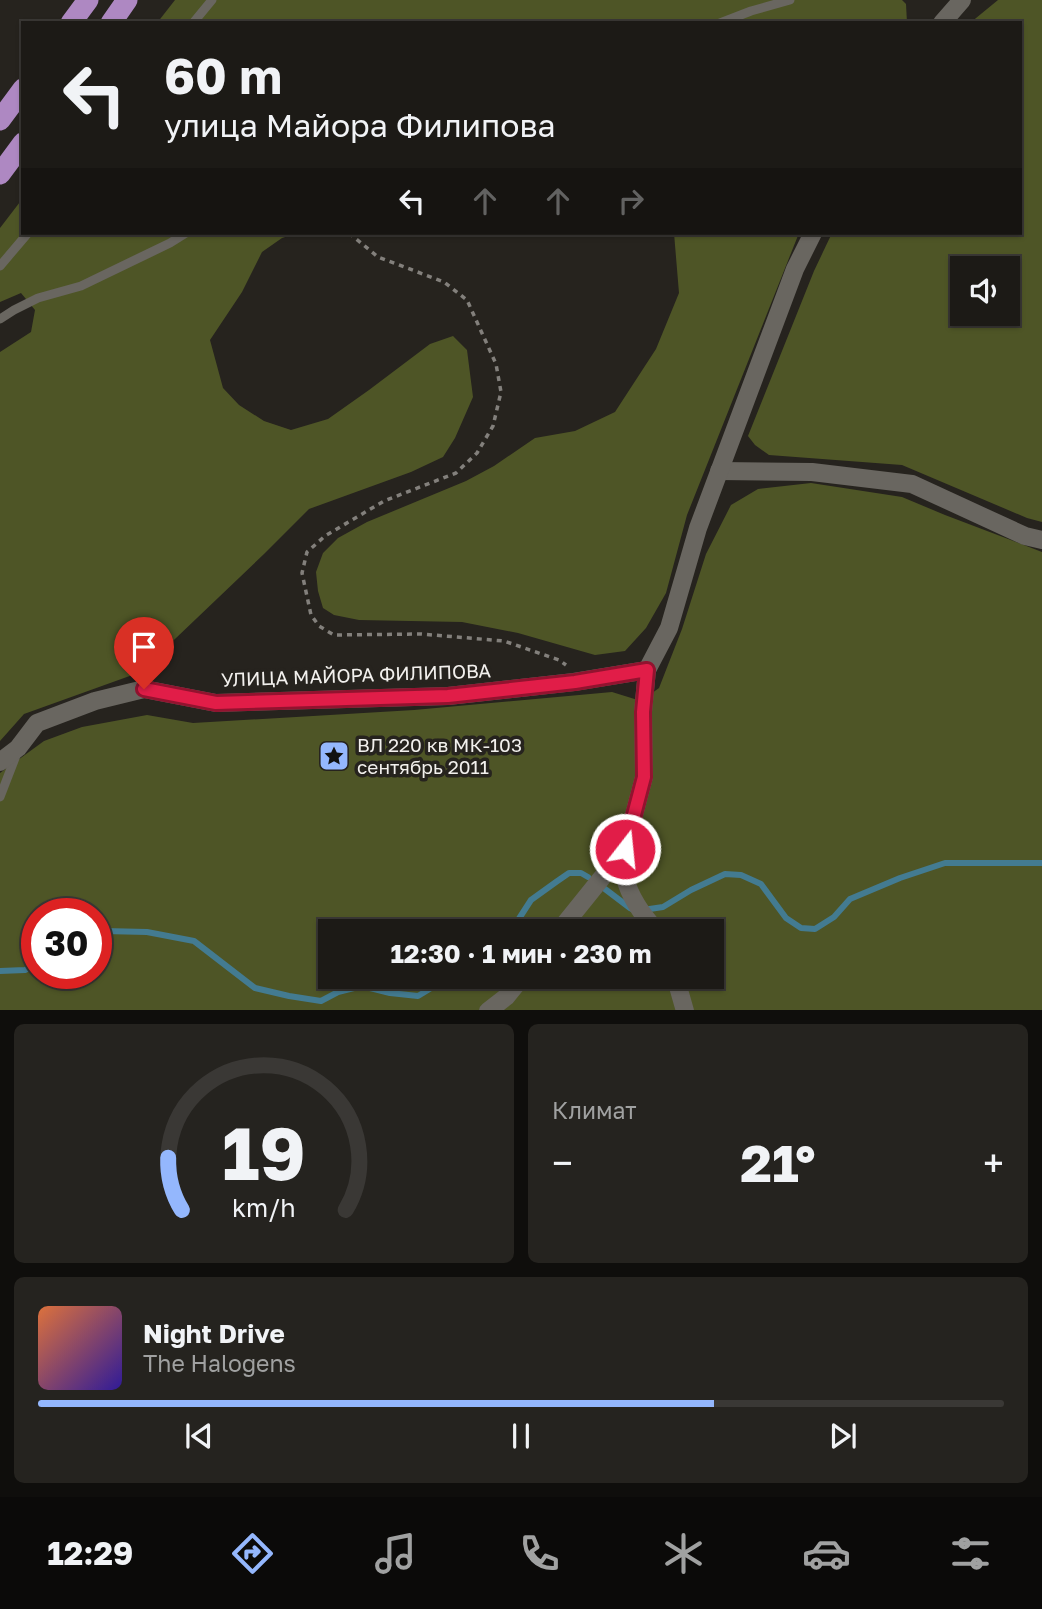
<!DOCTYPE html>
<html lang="ru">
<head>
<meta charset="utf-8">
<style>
  body { margin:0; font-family:"Golos Text",sans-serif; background:#25231f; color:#f1f3f6; height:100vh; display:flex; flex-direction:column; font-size:26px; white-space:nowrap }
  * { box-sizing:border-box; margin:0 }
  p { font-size:23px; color:#a0a1a1 }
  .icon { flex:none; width:38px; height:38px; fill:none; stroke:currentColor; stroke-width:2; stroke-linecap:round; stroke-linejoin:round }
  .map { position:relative; height:1010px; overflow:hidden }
  .panel { display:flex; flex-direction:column; gap:14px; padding:14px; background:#0f0e0c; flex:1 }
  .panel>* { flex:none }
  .guide { position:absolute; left:21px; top:21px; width:1001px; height:214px; border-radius:0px; box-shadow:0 2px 5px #0004,0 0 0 2px #3a3835; background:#1c1a16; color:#f1f3f6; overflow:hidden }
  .controls { position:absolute; left:950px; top:256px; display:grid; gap:14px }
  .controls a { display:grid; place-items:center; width:70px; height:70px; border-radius:0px; background:#1c1a16; box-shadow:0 2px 5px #0004,0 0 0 2px #3a3835; font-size:35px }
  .speed { position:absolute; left:21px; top:898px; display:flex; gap:14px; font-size:35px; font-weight:700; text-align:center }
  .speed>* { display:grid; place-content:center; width:91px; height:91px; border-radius:50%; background:#1c1a16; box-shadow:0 2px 5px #0004,0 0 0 2px #3a3835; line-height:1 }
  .speed .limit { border:10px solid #d22; background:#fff; color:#111 }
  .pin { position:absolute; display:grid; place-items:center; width:60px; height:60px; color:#fff; margin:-72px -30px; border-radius:50% 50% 50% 0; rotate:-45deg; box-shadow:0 0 7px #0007 }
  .pin .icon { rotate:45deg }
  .me { position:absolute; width:77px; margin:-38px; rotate:16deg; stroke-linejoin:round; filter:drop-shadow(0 0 5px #0008) }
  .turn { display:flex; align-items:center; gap:24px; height:147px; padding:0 28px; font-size:32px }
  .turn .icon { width:91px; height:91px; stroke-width:2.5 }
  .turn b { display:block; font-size:49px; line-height:60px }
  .lanes { display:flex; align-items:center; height:66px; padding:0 28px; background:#0003; justify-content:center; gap:35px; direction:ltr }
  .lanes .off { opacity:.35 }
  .big { font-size:52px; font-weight:700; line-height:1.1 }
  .panel .card { flex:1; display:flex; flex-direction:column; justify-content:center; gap:10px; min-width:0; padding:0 24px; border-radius:10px; background:#25231f }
  .panel .dial { align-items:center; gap:0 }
  .dial svg { height:182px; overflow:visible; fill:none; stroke:#3a3835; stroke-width:7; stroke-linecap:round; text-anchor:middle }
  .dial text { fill:#f1f3f6; stroke:none }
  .song { display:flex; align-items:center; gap:21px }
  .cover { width:84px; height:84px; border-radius:10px; background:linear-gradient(135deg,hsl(20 70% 55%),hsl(250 70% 35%)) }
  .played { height:7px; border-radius:4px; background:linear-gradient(90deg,#94b7fd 70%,#3a3835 70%) }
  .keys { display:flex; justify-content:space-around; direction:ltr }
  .heat { display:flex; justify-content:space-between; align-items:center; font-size:38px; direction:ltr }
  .panel .tiles { flex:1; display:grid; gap:14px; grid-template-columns:1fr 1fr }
  .card:last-child { grid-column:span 2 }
  .trip { position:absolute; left:318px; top:919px; width:406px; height:70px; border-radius:0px; background:#1c1a16; box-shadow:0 2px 5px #0004,0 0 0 2px #3a3835; font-weight:700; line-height:70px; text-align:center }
  .tab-bar { display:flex; height:112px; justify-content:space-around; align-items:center; background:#0b0a09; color:#a0a1a1 }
  .tab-bar .icon { width:49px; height:49px }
  .tab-bar .active { color:#94b7fd }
  .tab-bar b { font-size:32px; color:#f1f3f6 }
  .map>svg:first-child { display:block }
  .forest { fill:#4e5526; fill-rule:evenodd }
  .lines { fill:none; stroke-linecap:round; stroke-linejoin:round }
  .stream { stroke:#437b91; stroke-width:6 }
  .path { stroke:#83807c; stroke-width:3.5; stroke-dasharray:5 5; stroke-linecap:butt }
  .service { stroke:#696660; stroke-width:9 }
  .minor { stroke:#696660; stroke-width:18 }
  .trunk { stroke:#ae88c2; stroke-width:21 }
  .route-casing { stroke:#92132f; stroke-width:18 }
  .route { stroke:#e11d48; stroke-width:12 }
  .labels { text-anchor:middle; stroke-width:7; stroke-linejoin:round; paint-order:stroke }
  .street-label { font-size:19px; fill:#f2f0ed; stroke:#26231e }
  .poi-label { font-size:19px; fill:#f2f0ed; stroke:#26231e; text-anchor:start }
</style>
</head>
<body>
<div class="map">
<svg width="1042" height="1011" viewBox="0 0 1042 1011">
  <rect width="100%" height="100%" fill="#26231e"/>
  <g class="forest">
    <path d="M175,0h727l4,4 1,19h-750z"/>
    <path d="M998,0h44v522l-15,-4 -125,-53 -133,-10 -14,-10 -7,-9 66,-165 18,-38h188v-210h-50zM962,268h46v45h-46z"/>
    <path d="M23,198v35h275l-16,5 -20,14 -20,40 -32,48 13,48 16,17 25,16 27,9 37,-11 41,-29 61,-46 23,-8 14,14 6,47 -18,41 -12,19 -32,15 -102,37 -45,45 -110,105 -16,14 -114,41 -24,27v-389l31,-20 4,-22 -14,-17 -21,9v-74z"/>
    <path d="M674,233h125l-112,282 -21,78 -20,35 -21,23 -30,4 -77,-22 -56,-11 -103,-2 -25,-5 -11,-7 -5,-17 -2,-19 7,-19 15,-15 29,-16 99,-41 28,-15 41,-28 40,-7 40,-19 41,-63 23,-56z"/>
    <path d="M811,483l91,14 43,18 97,37v458h-1042v-237l44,-32 38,-14 65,-12 46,8 221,-13 198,-18 29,9 18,-13 23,-59 24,-75 25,-49 27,-16zM37,914h59v59h-59zM331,931h381v45h-381z"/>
  </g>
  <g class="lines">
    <g class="stream">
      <path d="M605,889l25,19 6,3 27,-4 28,-17 34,-16 16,1 20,9 25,34 15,10 14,1 19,-12 16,-18 50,-21 45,-15h97"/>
      <path d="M511,931l20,-31 25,-18 13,-9h12l7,4"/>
      <path d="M96,934l8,-3 43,1 47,9 61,47 34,8 32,5 17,-9 24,-6 28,7 28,3 33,-20"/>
      <path d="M0,971l25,-1 12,-6"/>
    </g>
    <path class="path" d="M349,233l29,24 66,25 23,18 29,64 5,28 -8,34 -16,27 -21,20 -72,28 -59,35 -18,16 -5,21 9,42 8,11 15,9 87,-1 83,7 55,19 7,5"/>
    <g class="service">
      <path d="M193,23l19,-23"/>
      <path d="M720,23l31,-12 39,-11"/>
      <path d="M0,266l28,-33"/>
      <path d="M0,319l14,-9 24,-12 43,-12 89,-43 16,-10"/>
      <path d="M0,797l17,-44"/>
    </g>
    <g class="minor">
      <path d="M942,23l20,-23"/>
      <path d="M719,471l93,1 100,12 113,52 17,4"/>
      <path d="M0,762l18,-14 19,-25 58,-22 49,-12 72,14 232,-7 126,-14 73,-12 22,-42 29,-100 97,-259 18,-36"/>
      <path d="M625,849c0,9 -2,20 0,29 5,19 19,39 32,53"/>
      <path d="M559,931l66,-82 19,-72 -1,-65 4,-42"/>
      <path d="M675,976l10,35"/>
      <path d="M488,1011l18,-14 17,-21"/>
    </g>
    <g class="trunk">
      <path d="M71,23l17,-23"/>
      <path d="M111,23l16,-23"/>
      <path d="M0,120l23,-31"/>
      <path d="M0,174l23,-31"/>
    </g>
  </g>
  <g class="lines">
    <g class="route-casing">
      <path id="route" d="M144,689l72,14 232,-7 127,-14 72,-12 -4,42 1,65 -19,72"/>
    </g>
    <use href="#route" class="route"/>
  </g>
  <defs>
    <g id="sight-square" transform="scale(1.575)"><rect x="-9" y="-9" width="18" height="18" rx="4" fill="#94b7fd" stroke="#26231e"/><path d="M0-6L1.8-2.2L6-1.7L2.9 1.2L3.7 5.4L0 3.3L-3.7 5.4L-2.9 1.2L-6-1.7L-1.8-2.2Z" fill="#111"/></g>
  </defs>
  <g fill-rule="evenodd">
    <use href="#sight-square" x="334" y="756"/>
  </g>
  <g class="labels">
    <g class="street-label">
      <text transform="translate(356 675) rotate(-2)" y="7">УЛИЦА МАЙОРА ФИЛИПОВА</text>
    </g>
    <g class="poi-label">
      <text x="357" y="752">ВЛ 220 кв МК-103<tspan x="357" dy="22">сентябрь 2011</tspan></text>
    </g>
  </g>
</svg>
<div class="controls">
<a><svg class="icon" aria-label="sound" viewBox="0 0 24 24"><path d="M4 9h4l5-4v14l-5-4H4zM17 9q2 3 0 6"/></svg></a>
</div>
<div class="speed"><div class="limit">30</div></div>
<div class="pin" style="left:144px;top:689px;background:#d93025"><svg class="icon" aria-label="arrive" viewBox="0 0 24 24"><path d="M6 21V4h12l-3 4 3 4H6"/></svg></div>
<svg class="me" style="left:625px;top:849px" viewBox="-20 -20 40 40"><circle r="17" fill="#e11d48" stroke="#fff" stroke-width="3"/><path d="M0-11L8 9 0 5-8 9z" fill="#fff"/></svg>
<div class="trip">12:30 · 1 мин · 230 m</div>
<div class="guide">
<div class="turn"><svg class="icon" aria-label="left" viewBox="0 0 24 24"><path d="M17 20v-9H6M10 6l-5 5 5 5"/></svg><div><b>60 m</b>улица Майора Филипова</div></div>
<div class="lanes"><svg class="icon" aria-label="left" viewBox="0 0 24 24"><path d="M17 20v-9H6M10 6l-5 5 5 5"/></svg><svg class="icon off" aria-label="ahead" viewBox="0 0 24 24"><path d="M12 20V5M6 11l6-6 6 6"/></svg><svg class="icon off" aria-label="ahead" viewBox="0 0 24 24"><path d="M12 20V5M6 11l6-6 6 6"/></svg><svg class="icon off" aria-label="right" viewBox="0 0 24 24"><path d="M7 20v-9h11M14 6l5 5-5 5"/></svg></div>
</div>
</div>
<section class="panel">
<div class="tiles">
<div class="card dial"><svg viewBox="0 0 100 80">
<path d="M14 69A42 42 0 1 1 86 69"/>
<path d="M14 69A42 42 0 0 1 8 46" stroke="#94b7fd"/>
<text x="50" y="56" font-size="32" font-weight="700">19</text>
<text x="50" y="72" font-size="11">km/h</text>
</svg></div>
<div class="card"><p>Климат</p>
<div class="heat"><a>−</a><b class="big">21°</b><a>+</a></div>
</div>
<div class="card">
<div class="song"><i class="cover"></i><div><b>Night Drive</b><p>The Halogens</p></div></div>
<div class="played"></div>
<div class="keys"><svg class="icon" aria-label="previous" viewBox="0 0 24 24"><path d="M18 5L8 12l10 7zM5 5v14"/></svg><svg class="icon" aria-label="pause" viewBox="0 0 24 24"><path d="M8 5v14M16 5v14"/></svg><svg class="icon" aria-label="next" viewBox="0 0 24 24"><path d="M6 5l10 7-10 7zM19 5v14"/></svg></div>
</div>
</div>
</section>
<nav class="tab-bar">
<b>12:29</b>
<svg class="icon active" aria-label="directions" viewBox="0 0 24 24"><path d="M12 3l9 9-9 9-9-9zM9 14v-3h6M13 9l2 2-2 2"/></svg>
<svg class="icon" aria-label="music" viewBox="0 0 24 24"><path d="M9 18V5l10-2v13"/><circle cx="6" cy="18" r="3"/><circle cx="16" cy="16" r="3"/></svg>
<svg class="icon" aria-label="phone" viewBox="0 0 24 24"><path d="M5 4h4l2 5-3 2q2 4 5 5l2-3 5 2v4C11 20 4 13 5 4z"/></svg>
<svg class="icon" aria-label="climate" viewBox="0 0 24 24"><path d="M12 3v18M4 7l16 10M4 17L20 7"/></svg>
<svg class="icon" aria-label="car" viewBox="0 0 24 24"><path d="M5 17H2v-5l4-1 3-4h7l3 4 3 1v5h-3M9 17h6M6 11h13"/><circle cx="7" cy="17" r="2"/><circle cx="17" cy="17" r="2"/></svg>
<svg class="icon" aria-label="filters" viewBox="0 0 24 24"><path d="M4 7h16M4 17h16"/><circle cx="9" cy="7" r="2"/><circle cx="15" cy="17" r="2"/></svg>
</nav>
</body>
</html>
